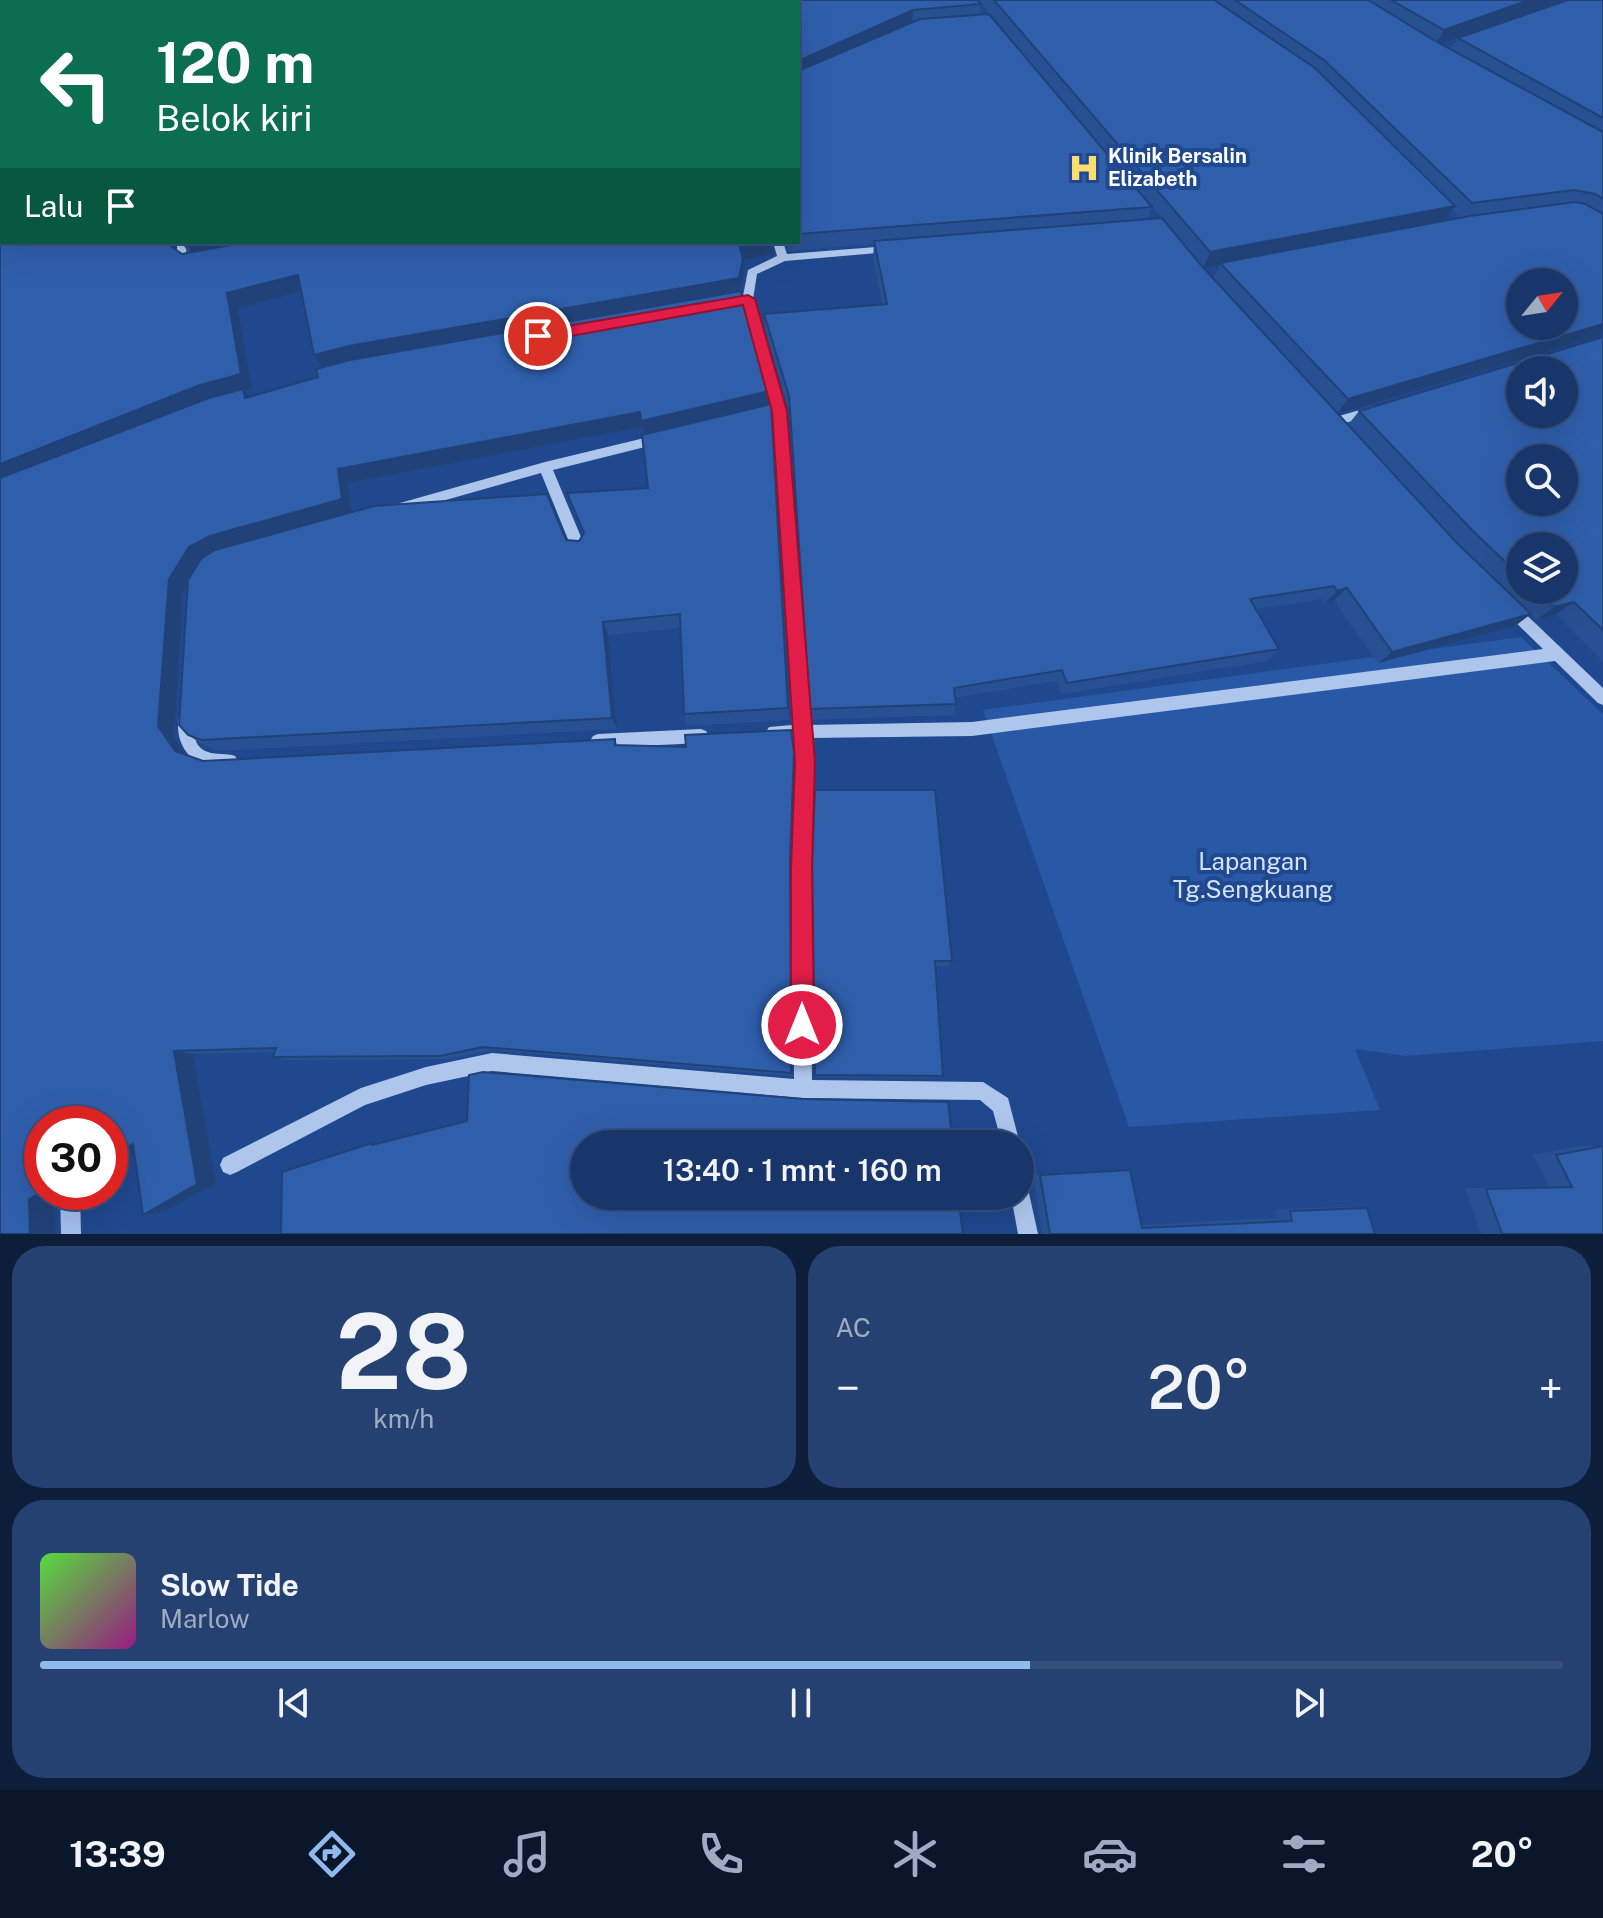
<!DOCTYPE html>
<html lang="id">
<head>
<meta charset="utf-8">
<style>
  body { margin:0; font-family:"Public Sans",sans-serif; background:#254172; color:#f1f3f6; height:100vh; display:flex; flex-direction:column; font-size:30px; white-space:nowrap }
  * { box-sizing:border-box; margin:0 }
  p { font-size:26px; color:#9fabc1 }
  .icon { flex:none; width:44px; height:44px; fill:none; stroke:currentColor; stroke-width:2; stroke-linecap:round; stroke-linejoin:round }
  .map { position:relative; height:1234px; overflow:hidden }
  .sheet { display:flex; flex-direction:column; gap:12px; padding:12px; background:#0d1e3a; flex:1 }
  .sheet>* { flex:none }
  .banner { position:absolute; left:0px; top:0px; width:800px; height:244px; box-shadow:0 8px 32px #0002,0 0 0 2px #36507e; background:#0b6e4f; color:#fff; overflow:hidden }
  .needle { width:52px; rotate:60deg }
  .tools { position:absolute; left:1506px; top:268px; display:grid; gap:16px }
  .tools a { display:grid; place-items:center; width:72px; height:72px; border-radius:50%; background:#18366a; box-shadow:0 8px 32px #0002,0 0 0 2px #36507e; font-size:40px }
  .speed { position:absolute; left:24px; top:1106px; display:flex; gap:16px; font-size:40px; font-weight:700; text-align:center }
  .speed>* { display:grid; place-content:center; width:104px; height:104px; border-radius:50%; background:#18366a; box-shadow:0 8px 32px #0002,0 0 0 2px #36507e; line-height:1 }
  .speed .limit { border:12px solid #d22; background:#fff; color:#111 }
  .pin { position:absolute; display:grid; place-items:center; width:68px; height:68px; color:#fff; margin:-34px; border:4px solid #fff; border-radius:50%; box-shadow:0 2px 8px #0007 }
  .me { position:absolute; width:88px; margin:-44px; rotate:0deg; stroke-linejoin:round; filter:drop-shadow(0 0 6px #0008) }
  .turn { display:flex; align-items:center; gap:28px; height:168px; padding:0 24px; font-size:36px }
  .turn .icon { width:104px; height:104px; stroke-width:2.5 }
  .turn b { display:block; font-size:56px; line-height:68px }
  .then { display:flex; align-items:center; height:76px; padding:0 24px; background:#0003; gap:16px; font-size:30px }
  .big { font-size:60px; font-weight:600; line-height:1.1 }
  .sheet .tile { flex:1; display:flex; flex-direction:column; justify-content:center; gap:12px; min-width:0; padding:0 28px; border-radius:32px; background:#254172 }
  .sheet .dial { align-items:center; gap:0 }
  .dial b { font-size:104px; line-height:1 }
  .song { display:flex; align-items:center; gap:24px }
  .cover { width:96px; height:96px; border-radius:12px; background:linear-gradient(135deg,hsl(110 70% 55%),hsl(310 70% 35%)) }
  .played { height:8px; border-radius:4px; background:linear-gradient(90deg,#90b9f0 65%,#36507e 65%) }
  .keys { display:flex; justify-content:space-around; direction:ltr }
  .heat { display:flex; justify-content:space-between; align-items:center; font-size:44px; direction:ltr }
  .sheet .tiles { flex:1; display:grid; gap:12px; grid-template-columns:1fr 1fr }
  .tile:last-child { grid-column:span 2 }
  .trip { position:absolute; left:570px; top:1130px; width:464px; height:80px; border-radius:40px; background:#18366a; box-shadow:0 8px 32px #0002,0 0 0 2px #36507e; font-weight:600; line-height:80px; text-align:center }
  .tabs { display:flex; height:128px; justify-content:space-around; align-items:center; background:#0a162a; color:#9fabc1 }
  .tabs .icon { width:56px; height:56px }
  .tabs .on { color:#90b9f0 }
  .tabs b { font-size:36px; color:#f1f3f6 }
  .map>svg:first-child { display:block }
  .green { fill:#2958a6 }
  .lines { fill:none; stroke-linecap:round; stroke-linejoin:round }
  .stream { fill:#a2bfee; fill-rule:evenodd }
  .minor { fill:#aec6ec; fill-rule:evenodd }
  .wall { fill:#285193; fill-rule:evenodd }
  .shaded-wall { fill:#214278 }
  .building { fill:#2f5eab; stroke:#214278; stroke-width:2; fill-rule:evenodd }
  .route { fill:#e11d48; stroke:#92132f; stroke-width:2 }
  .labels { text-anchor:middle; stroke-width:8; stroke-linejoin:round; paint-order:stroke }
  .far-poi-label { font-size:20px; font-weight:bold; fill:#fff; stroke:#20488e; text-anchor:start }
  .park-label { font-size:24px; fill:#d4e2f9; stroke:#20488e }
</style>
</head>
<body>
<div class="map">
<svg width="1603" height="1234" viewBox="0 0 1603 1234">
  <rect width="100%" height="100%" fill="#20488e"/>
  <path class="green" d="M1521,637l82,77v327l-197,15 -51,-7 25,61 -251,17 -146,-417z"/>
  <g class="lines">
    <path class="stream" d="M60,1192h20l1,42h-20z"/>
    <g class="minor">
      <path d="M177,242h10l-1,13 10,6v4h-8l-11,-7z"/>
      <path d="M773,242h10l4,12 102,-8 5,3 -5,3 -104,9 -28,13 -4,25 33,112 21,314 165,-3 571,-73 -39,-38 -2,-4 2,-4h10l89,85v17l-5,-2 -43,-42 -583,75 -163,2 4,24 -4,106 3,212 171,2 25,16 12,46v1l-18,-1 -9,-33 -13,-11 -177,-2 -311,-27 -66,14 -61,20 -128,67 -7,3 -7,-3 -3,-7 3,-7 138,-70 65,-21 66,-14 302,26 -1,-211 4,-106 -3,-23 -25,-2 -3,-5 3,-5 23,-2 -18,-314 -30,-108 -18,4 -6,-4 2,-3 21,-4 5,-26 29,-14z"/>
      <path d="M1373,406l6,4 -2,3 -44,14 -6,-5 2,-3z"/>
      <path d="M661,434l6,5 -2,3 -112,28 33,79 -2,4h-10l-2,-4 -31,-76 -141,40 -6,-5 6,-5 145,-41z"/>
      <path d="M186,708l5,2c5,14 -2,36 17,42 9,3 18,1 27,4l3,5 -3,5c-35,12 -67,-20 -54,-56z"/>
      <path d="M701,729l5,2 3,5 -3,5 -5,2 -103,5 -5,-2 -3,-5 3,-5 5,-2z"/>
      <path d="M1020,1181l7,3 11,50h-20l-7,-38h9z"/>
    </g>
  </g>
  <g class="wall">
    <path d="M0,0h977l4,4 -2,11 10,-1 123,146 -134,-160h585l-123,44 11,5 7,-11 110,-38h35v335l-266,78 11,12 11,-14 244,-74v325l-47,-48 -20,6 -6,-6 -15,12 -137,37 -44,-62 -9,2 -3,-4 -66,10 23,40 -11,12 -207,33 -5,-13 -101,17 1,6 -3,11 -143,5 -21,-309 -24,-82 -1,-15 118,-10 -9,-47 1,-13 -85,7 -3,-9h12v-240h-796v240h174l-1,7 7,5 7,-1 -8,-11h592v12l-30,6 1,15 -3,16 28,100v14l2,-1 18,316 -102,6 -3,-12 -3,-86 -73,7 9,94 -399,22 -13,-5 -17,-11 -9,-10 8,-140 -4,7 -9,145 13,18 16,6 412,-22 2,6 69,2 -1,-12 106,-5 3,32 -4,106 1,208 -299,-26 -41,9 -162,1 -16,-3 2,-5 -82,2 23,129 -52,29 -21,3 -9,-60 -24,13v-44h-68v68h23l-12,6 3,36h-56zM1152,207l3,3 7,8 -15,2zM1452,210l8,8 -15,3zM1162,218l41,50 17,-3 -7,14 -13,-15zM1520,282h44v44h-44zM301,292l13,63 7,13 -5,1 2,8 -69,20 -4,-6 7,-2 -14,-80zM1520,370h44v44h-44zM642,427l6,61 -81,5 16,41 -4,7 -13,-1 -19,-46 -173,12 -22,6 -4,-29zM1520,458h44v44h-44zM1520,546h44v44h-44z"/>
    <path d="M812,868l140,93 -4,5h-13l8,110 -5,2 -123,-1z"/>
    <path d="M1579,1146h24v88h-122l-16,-46 83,-2 -15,-31z"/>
    <path d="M1120,1170h10l11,55 136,-7 -2,-9 74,-2 18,1 8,26h-333l-9,-60z"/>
  </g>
  <g class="shaded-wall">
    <path d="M1529,0h34l-128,46 9,-16z"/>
    <path d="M913,10l-1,15 -114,52v-16z"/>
    <path d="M1455,206l-11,16 -241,46 7,-16z"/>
    <path d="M163,242h13l-3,14z"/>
    <path d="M185,242h89l-79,15z"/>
    <path d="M754,242h19v12l-30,6 1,15 -4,18 -417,77 -9,-15 425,-110z"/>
    <path d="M298,275l9,15 -69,19 14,80 -7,2 9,13 -254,81v-21l227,-171z"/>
    <path d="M1603,324v11l-266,79 11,-15z"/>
    <path d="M769,391v15l-125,29 -2,-8 -294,56 4,30 -149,47 -20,32 -9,145 17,24 -16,-10 -17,-25 11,-147 20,-32 149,-78 302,-57z"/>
    <path d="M1347,588l-13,13 -9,2 12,-12z"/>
    <path d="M1574,602l-18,12 -20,6 18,-13z"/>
    <path d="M1531,614l-16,12 -137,37 14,-11z"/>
    <path d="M603,622l5,13 9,94 -5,-11z"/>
    <path d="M174,1051l19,3 23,129 -52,29 -21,3z"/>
    <path d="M133,1144l21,1 -44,23v-12z"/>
    <path d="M43,1192h22l-12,6 3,36h-26l-1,-35z"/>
  </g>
  <g class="building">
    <path d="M0,0h977l4,4 -68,6 -115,51v-59h-796v202h-2z"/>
    <path d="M994,0h220l101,68 140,138 -245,46z"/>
    <path d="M1235,0h133l69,42 166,90v67l-8,-5 -21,-4 -102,13 -148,-143z"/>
    <path d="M1391,0h138l-85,30z"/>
    <path d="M1568,0h35v118l-145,-80z"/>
    <path d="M989,14l163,193 -354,27v-163l122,-52z"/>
    <path d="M1575,202l10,2 18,10v110l-255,75 -128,-136 250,-47zM1520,282h44v44h-44z"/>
    <path d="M0,210h2v32h163l17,12 65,-12h507l-15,3 4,14 -4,19 -390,68 -35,9 -16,-80 -71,18 14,81 -41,11 -200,79z"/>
    <path d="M1162,218l38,46 257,279 74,71 -139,38 -45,-64 -10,3 -3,-5 -84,13 29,50 -212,34 -5,-13 -108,18 2,16 -146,5 -21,-313 -25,-82 123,-10 -13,-63z"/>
    <path d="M741,291l28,100 -128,30 -1,-9 -302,57 4,30 -132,37 -21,11 -20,32 -11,147 17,25 28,10 412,-22v6l71,2 -1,-12 106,-5 3,22 -4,108 1,213 -308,-26 -43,9 -167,1 3,-9 -102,3 23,133 -54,31 -10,-71 -23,12v-32h-68l1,68 -14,7 1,35h-30v-756l209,-80 34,-9 2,9 73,-21 -2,-8 34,-9z"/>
    <path d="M1603,337v293l-29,-28 -20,5 -19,-17h29v-44h-44v30l-48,-46 -113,-119zM1520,370h44v44h-44zM1520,458h44v44h-44z"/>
    <path d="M771,404l17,304 -104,6 -4,-100 -77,8 9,96 -410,22 -14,-5 -9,-10 9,-145 13,-21 14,-9 159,-44 173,-12 19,46 13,1 5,-8 -17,-40 81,-5 -6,-53z"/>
    <path d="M815,790h120l17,171h-17l8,115 -128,-1 -3,-215z"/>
    <path d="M483,1072l320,27 145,3 5,42h-369v52h374l5,38h-682l1,-62 90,-29v2l95,-24 2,-46z"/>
    <path d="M1603,1146v88h-101l-16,-45 86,-2 -16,-32z"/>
    <path d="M1130,1170l12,58 150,-7 -2,-10 77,-3 8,26h-325l-10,-59z"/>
  </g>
  <path class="route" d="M748,295l7,4 32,112 28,351 -3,106 2,157 -3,9 -9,3 -8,-3 -3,-9v-157l4,-106 -23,-351 -29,-106 -205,37 -7,-6 7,-5z"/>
  <defs>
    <g id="hospital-bare" transform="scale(2.4)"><path d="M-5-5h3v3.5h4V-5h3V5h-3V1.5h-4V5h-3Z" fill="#fadc6f" stroke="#20488e" stroke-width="2.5" paint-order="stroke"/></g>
  </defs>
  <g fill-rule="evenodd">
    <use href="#hospital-bare" x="1084" y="168"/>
  </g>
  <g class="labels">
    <g class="far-poi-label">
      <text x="1108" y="163">Klinik Bersalin<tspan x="1108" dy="23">Elizabeth</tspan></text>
    </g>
    <g class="park-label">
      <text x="1253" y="870">Lapangan<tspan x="1253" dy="28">Tg.Sengkuang</tspan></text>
    </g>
  </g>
</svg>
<div class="tools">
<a><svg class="needle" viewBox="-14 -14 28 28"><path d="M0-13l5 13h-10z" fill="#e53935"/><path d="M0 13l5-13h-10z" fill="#9fabc1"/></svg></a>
<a><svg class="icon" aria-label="sound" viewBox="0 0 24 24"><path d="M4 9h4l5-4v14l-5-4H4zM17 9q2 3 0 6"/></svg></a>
<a><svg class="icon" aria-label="search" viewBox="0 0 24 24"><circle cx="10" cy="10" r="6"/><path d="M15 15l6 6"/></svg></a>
<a><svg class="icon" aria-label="layers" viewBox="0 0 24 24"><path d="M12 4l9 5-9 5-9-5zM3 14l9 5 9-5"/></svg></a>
</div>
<div class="speed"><div class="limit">30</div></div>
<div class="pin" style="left:538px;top:336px;background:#d93025"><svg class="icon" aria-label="arrive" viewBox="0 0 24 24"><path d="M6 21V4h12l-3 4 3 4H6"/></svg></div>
<svg class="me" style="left:802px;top:1025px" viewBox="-20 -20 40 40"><circle r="17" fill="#e11d48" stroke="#fff" stroke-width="3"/><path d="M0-11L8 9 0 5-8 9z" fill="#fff"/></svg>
<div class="trip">13:40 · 1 mnt · 160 m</div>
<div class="banner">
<div class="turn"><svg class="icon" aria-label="left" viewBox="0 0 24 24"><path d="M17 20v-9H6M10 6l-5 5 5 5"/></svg><div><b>120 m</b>Belok kiri</div></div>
<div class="then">Lalu<svg class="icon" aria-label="arrive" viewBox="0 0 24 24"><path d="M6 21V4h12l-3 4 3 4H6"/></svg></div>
</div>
</div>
<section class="sheet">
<div class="tiles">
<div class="tile dial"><b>28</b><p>km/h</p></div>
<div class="tile"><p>AC</p>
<div class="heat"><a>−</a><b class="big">20°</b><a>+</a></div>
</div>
<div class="tile">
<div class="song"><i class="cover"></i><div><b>Slow Tide</b><p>Marlow</p></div></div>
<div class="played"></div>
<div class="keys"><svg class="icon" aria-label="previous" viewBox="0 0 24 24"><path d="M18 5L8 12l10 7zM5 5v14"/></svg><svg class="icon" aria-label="pause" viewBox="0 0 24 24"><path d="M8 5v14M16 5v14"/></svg><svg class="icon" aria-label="next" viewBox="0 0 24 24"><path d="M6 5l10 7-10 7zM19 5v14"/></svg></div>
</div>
</div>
</section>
<nav class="tabs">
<b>13:39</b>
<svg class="icon on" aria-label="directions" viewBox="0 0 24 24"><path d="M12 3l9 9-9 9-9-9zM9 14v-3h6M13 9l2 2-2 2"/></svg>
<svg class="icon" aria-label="music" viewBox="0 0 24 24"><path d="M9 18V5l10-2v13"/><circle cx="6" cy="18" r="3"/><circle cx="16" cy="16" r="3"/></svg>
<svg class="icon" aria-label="phone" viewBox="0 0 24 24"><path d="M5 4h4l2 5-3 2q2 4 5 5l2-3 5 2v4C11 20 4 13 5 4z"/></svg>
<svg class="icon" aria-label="climate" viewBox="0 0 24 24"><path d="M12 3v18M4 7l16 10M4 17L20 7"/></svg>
<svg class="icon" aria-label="car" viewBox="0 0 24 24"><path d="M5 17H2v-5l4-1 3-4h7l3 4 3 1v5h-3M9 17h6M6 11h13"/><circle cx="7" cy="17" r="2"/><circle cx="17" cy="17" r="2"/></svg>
<svg class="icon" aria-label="filters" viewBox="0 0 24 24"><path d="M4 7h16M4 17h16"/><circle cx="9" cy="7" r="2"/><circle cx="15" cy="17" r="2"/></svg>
<b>20°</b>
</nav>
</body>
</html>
